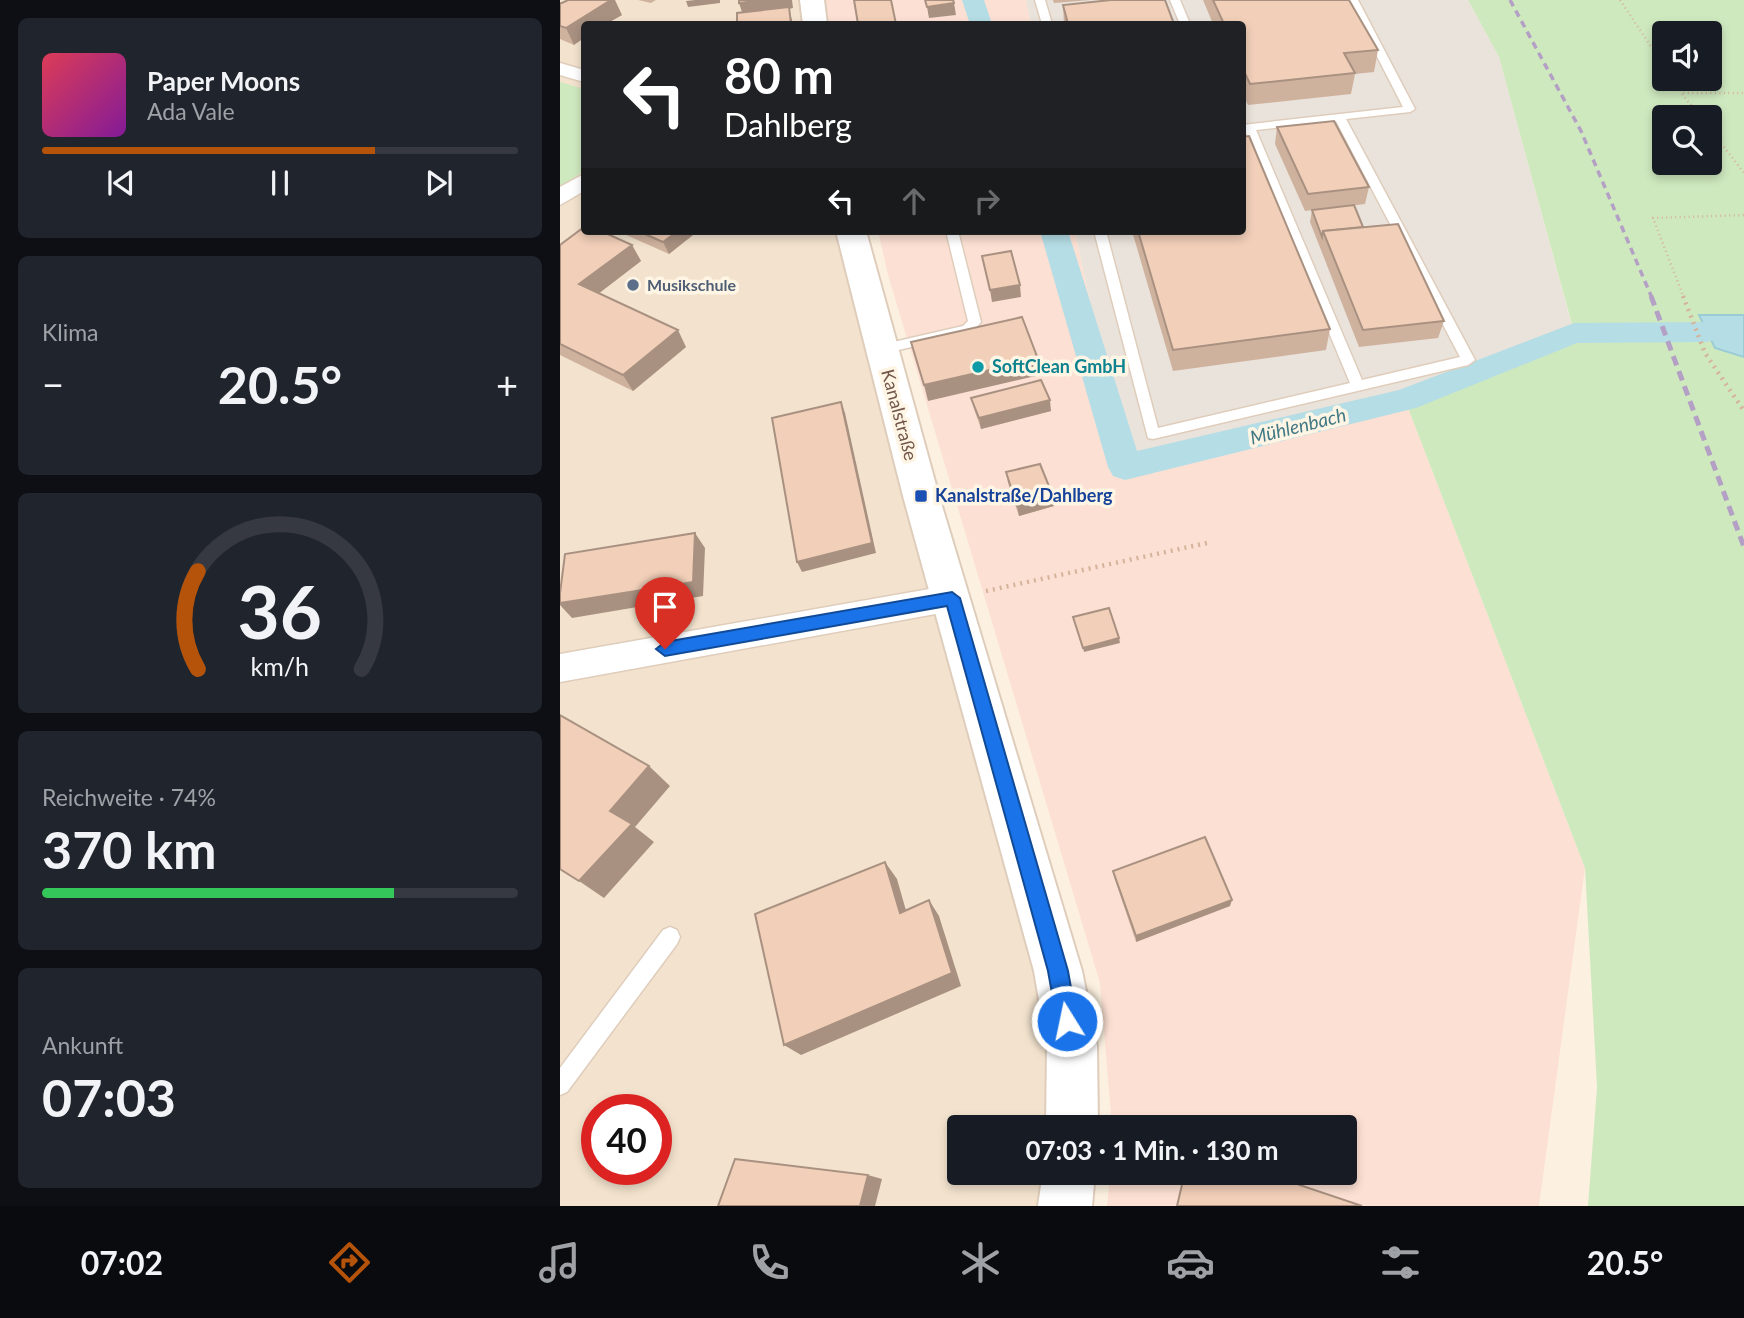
<!DOCTYPE html>
<html lang="de">
<head>
<meta charset="utf-8">
<style>
  body { margin:0; font-family:Lato,sans-serif; background:#20242c; color:#f1f3f6; height:100vh; display:flex; flex-direction:column; font-size:26px; white-space:nowrap }
  * { box-sizing:border-box; margin:0 }
  p { font-size:23px; color:#9ea1a6 }
  .icon { flex:none; width:38px; height:38px; fill:none; stroke:currentColor; stroke-width:2; stroke-linecap:round; stroke-linejoin:round }
  .map { position:relative; flex:1; overflow:hidden }
  .drawer { display:flex; flex-direction:column; gap:18px; padding:18px; background:#0d0f14; width:560px }
  .drawer>* { flex:none }
  .hud { position:absolute; left:21px; top:21px; width:665px; height:214px; border-radius:7px; box-shadow:0 4px 10px #0003; background:#202124; color:#fff; overflow:hidden }
  .controls { position:absolute; left:1092px; top:21px; display:grid; gap:14px }
  .controls a { display:grid; place-items:center; width:70px; height:70px; border-radius:7px; background:#171b24; box-shadow:0 4px 10px #0003; font-size:35px }
  .speed { position:absolute; left:21px; top:1094px; display:flex; gap:14px; font-size:35px; font-weight:700; text-align:center }
  .speed>* { display:grid; place-content:center; width:91px; height:91px; border-radius:50%; background:#171b24; box-shadow:0 4px 10px #0003; line-height:1 }
  .speed .limit { border:10px solid #d22; background:#fff; color:#111 }
  .pin { position:absolute; display:grid; place-items:center; width:60px; height:60px; color:#fff; margin:-72px -30px; border-radius:50% 50% 50% 0; rotate:-45deg; box-shadow:0 0 7px #0007 }
  .pin .icon { rotate:45deg }
  .me { position:absolute; width:77px; margin:-38px; rotate:350deg; stroke-linejoin:round; filter:drop-shadow(0 0 5px #0008) }
  .turn { display:flex; align-items:center; gap:24px; height:147px; padding:0 28px; font-size:32px }
  .turn .icon { width:91px; height:91px; stroke-width:2.5 }
  .turn b { display:block; font-size:49px; line-height:60px }
  .lanes { display:flex; align-items:center; height:66px; padding:0 28px; background:#0003; justify-content:center; gap:35px; direction:ltr }
  .lanes .off { opacity:.35 }
  .big { font-size:52px; font-weight:700; line-height:1.1 }
  .drawer .card { flex:1; display:flex; flex-direction:column; justify-content:center; gap:10px; min-width:0; padding:0 24px; border-radius:10px; background:#20242c }
  .drawer .dial { align-items:center; gap:0 }
  .dial svg { height:182px; overflow:visible; fill:none; stroke:#363941; stroke-width:7; stroke-linecap:round; text-anchor:middle }
  .dial text { fill:#f1f3f6; stroke:none }
  .song { display:flex; align-items:center; gap:21px }
  .cover { width:84px; height:84px; border-radius:10px; background:linear-gradient(135deg,hsl(350 70% 55%),hsl(290 70% 35%)) }
  .played { height:7px; border-radius:4px; background:linear-gradient(90deg,#b45309 70%,#363941 70%) }
  .keys { display:flex; justify-content:space-around; direction:ltr }
  .heat { display:flex; justify-content:space-between; align-items:center; font-size:38px; direction:ltr }
  .charge { height:10px; border-radius:5px; background:linear-gradient(90deg,#34c759 74%,#363941 0) }
  .trip { position:absolute; left:387px; top:1115px; width:410px; height:70px; border-radius:7px; background:#171b24; box-shadow:0 4px 10px #0003; font-weight:700; line-height:70px; text-align:center }
  .dock { display:flex; height:112px; justify-content:space-around; align-items:center; background:#090b0e; color:#9ea1a6 }
  .dock .icon { width:49px; height:49px }
  .dock .active { color:#b45309 }
  .dock b { font-size:32px; color:#f1f3f6 }
  main { display:flex; flex:1; min-height:0 }
  .map>svg:first-child { display:block }
  .residential { fill:#f3e3ce; fill-rule:evenodd }
  .commercial { fill:#fce0d3 }
  .industrial { fill:#eae3db }
  .green { fill:#cfe9bf; fill-rule:evenodd }
  .water { fill:#b5dde5; stroke:#9bccd6; stroke-width:2 }
  .lines { fill:none; stroke-linecap:round; stroke-linejoin:round }
  .canal { fill:#b5dde5; fill-rule:evenodd }
  .service-casing { stroke:#dfcdbc; stroke-width:3 }
  .minor-casing { stroke:#dfcdbc; stroke-width:3 }
  .tertiary-casing { stroke:#dfcdbc; stroke-width:4 }
  .path-far1 { stroke:#d5b39b; stroke-width:2.5; stroke-dasharray:1 3.5; stroke-linecap:butt }
  .path { stroke:#d5b39b; stroke-width:4.5; stroke-dasharray:2 5; stroke-linecap:butt }
  .service { fill:#fff; fill-rule:evenodd }
  .minor { fill:#fff; fill-rule:evenodd }
  .tertiary { fill:#fff; fill-rule:evenodd }
  .rail-far1 { stroke:#b4a0c4; stroke-width:3.5; stroke-dasharray:7 5; stroke-linecap:butt }
  .rail { stroke:#b4a0c4; stroke-width:5; stroke-dasharray:10 6; stroke-linecap:butt }
  .wall { fill:#cfb29e }
  .shaded-wall { fill:#a99181 }
  .building { fill:#f1cfb8; stroke:#a99181; stroke-width:2 }
  .route { fill:#1a73e8; stroke:#114b97; stroke-width:2 }
  .service-dot { fill:#5c6f8a; stroke:#fff5e5; stroke-width:2.5 }
  .culture-dot { fill:#0f9aa8; stroke:#fff5e5; stroke-width:2.5 }
  .transit-dot { fill:#1a4fb4; stroke:#fff5e5; stroke-width:2.5 }
  .labels { text-anchor:middle; stroke-width:7; stroke-linejoin:round; paint-order:stroke }
  .far-service-label { font-size:16px; font-weight:bold; fill:#4e5e75; stroke:#fff5e5; text-anchor:start }
  .culture-label { font-size:18px; font-weight:bold; fill:#0d838f; stroke:#fff5e5; text-anchor:start }
  .street-label { font-size:18px; fill:#725748; stroke:#fff5e5 }
  .transit-label { font-size:18px; font-weight:bold; fill:#164399; stroke:#fff5e5; text-anchor:start }
  .water-label { font-size:19px; font-style:italic; fill:#417985; stroke:#fff5e5 }
</style>
</head>
<body>
<main>
<section class="drawer">
<div class="card">
<div class="song"><i class="cover"></i><div><b>Paper Moons</b><p>Ada Vale</p></div></div>
<div class="played"></div>
<div class="keys"><svg class="icon" aria-label="previous" viewBox="0 0 24 24"><path d="M18 5L8 12l10 7zM5 5v14"/></svg><svg class="icon" aria-label="pause" viewBox="0 0 24 24"><path d="M8 5v14M16 5v14"/></svg><svg class="icon" aria-label="next" viewBox="0 0 24 24"><path d="M6 5l10 7-10 7zM19 5v14"/></svg></div>
</div>
<div class="card"><p>Klima</p>
<div class="heat"><a>−</a><b class="big">20.5°</b><a>+</a></div>
</div>
<div class="card dial"><svg viewBox="0 0 100 80">
<path d="M14 69A42 42 0 1 1 86 69"/>
<path d="M14 69A42 42 0 0 1 14 26" stroke="#b45309"/>
<text x="50" y="56" font-size="32" font-weight="700">36</text>
<text x="50" y="72" font-size="11">km/h</text>
</svg></div>
<div class="card"><p>Reichweite · 74%</p><b class="big">370 km</b><div class="charge"></div></div>
<div class="card"><p>Ankunft</p><b class="big">07:03</b></div>
</section>
<div class="map">
<svg width="1184" height="1206" viewBox="0 0 1184 1206">
  <rect width="100%" height="100%" fill="#fcf1e0"/>
  <path class="residential" d="M0,0h252l3,24h-231v207h267l101,367 120,529h-113v45l109,1 -4,33h-504zM37,1110h59v59h-59z"/>
  <g class="commercial">
    <path d="M264,0h202l5,24h-202z"/>
    <path d="M318,231h197l50,236 280,-67 180,468 -46,338h-432l3,-33 234,-1v-45h-232l-12,-144 -212,-708z"/>
  </g>
  <path class="industrial" d="M466,0h442l31,57 75,276 -169,67 -280,67 -50,-236h167v-207h-211z"/>
  <g class="green">
    <path d="M908,0h276v315l-45,1 16,32 29,9v849h-156l9,-119 -12,-219 -180,-468 169,-68 -75,-275zM1104,33h46v46h-46zM1104,117h46v46h-46z"/>
    <path d="M0,82l24,7v82l-24,16z"/>
  </g>
  <path class="water" d="M1139,315h45v42l-29,-9z"/>
  <g class="lines">
    <g class="canal">
      <path d="M402,0h22l8,24h-22z"/>
      <path d="M480,231h28l69,220 262,-61 175,-67 133,-1 11,3 4,7 -4,7 -11,3 -130,1 -161,65 -291,72 -12,-4 -5,-9z"/>
    </g>
    <g class="service-casing">
      <g id="service">
        <path d="M475,0h10l7,24h-10z"/>
        <path d="M610,0h10l10,24h-10z"/>
        <path d="M788,0h10l57,109 -5,3 -64,7 129,241 -7,5 -315,74 -5,-1 -54,-207h12l52,197 192,-45 -105,-252h-3v-6l161,-18zM776,121l124,236 -98,23 -106,-250z"/>
        <path d="M386,231h12l23,91 -9,11 -91,21 -5,-2v-6l87,-20 5,-5z"/>
        <path d="M110,927l7,3 3,7 -3,7 -110,148 -7,3v-27l103,-138z"/>
      </g>
    </g>
    <g class="minor-casing">
      <g id="minor">
        <path d="M0,63l24,7v12l-24,-7z"/>
        <path d="M24,174v17l-24,14v-18z"/>
        <path d="M392,585l11,4 5,9 -5,9 -11,4 -392,71v-28z"/>
      </g>
    </g>
    <g class="tertiary-casing">
      <g id="tertiary">
        <path d="M240,0h24l3,24h-24z"/>
        <path d="M276,231h30l73,265 143,475 15,75 1,81h-52l1,-81 -13,-75 -131,-475z"/>
        <path d="M483,1172h52l-3,34h-54z"/>
      </g>
    </g>
    <g class="path-far1">
      <path d="M1060,0l44,66"/>
      <path d="M1113,79l9,14h62"/>
      <path d="M1122,94l19,23"/>
      <path d="M1150,129l34,44"/>
      <path d="M1124,298l-31,-80 91,-3"/>
    </g>
    <g class="path">
      <path d="M1123,296l22,57 39,58"/>
      <path d="M426,591l221,-48"/>
    </g>
    <use href="#service" class="service"/>
    <use href="#minor" class="minor"/>
    <use href="#tertiary" class="tertiary"/>
    <path class="rail-far1" d="M950,0l71,131 71,167"/>
    <path class="rail" d="M1091,296l93,251"/>
  </g>
  <g class="wall">
    <path d="M78,0h18l-5,3z"/>
    <path d="M493,0h38l-37,3z"/>
    <path d="M643,0h146l29,50 -4,22 -19,2 -4,20 -103,11 -6,-12v-69h-29z"/>
    <path d="M0,3l62,12 -16,9h-22l-10,21 -14,-6z"/>
    <path d="M503,5l111,19h-110z"/>
    <path d="M717,127l92,60 -4,17 -41,5 39,18 81,94 -6,17 -79,9 -49,-125 2,-12 -7,1 -30,-67z"/>
    <path d="M63,231h75l-29,23 -45,-20z"/>
    <path d="M572,231h110l88,98 -4,21 -153,21z"/>
    <path d="M0,245h72l9,16 -42,32 87,54 -53,44 -73,-36z"/>
    <path d="M411,398l80,13 -70,18 -7,-20z"/>
    <path d="M446,472l48,34 -35,10 -11,-33z"/>
    <path d="M553,871l117,35 -94,36 -22,-65z"/>
  </g>
  <g class="shaded-wall">
    <path d="M51,0h4l7,15 -16,9h-22v14l-10,7 -8,-17z"/>
    <path d="M135,0h25v3l-32,4 -2,-6z"/>
    <path d="M203,0h29l1,8 -4,1 4,15 -50,-9 -4,-12z"/>
    <path d="M394,3l2,12 -27,3 -2,-11z"/>
    <path d="M118,231h20l-29,23 -6,-12z"/>
    <path d="M72,245l9,16 -52,40 -10,-17z"/>
    <path d="M460,285l1,12 -29,5 -2,-12z"/>
    <path d="M118,330l8,17 -53,44 -10,-16z"/>
    <path d="M478,359l2,16 -112,26 -4,-16z"/>
    <path d="M490,400l1,11 -70,18 -2,-11z"/>
    <path d="M281,402l4,11 31,140 -74,19 -5,-10z"/>
    <path d="M493,496l1,10 -35,10 -2,-10z"/>
    <path d="M135,533l10,15 -2,48 -131,22 -12,-13v-2z"/>
    <path d="M559,638l1,5 -36,9 -1,-4z"/>
    <path d="M89,766l21,20 -35,41 19,15 -50,56 -25,-17 31,-70z"/>
    <path d="M325,862l12,17 14,49 -11,-15z"/>
    <path d="M369,900l10,16 22,70 -160,69 -17,-10z"/>
    <path d="M672,900l-2,6 -94,36v-6z"/>
    <path d="M308,1175l14,4 -7,27h-15z"/>
  </g>
  <g class="building">
    <path d="M8,0h43l-45,28 -6,-2v-23h2z"/>
    <path d="M179,0h24l-24,3z"/>
    <path d="M294,0h37l5,24h-38z"/>
    <path d="M365,0h28l1,3 -27,4z"/>
    <path d="M551,0h54l9,24h-106l-5,-19z"/>
    <path d="M653,0h136l29,50 -34,3 11,20 -105,11 -8,-17v-43h-18z"/>
    <path d="M229,7l2,17h-54v-11z"/>
    <path d="M76,22l10,2h-15z"/>
    <path d="M774,121l35,66 -61,7 -31,-67z"/>
    <path d="M689,136l81,193 -157,21 -35,-119h104v-94z"/>
    <path d="M794,205l9,22 -40,4 -1,6 -10,-27z"/>
    <path d="M838,224l46,97 -81,9 -40,-99z"/>
    <path d="M24,227v4h17l31,14 -53,39 99,46 -55,45 -63,-31v-99z"/>
    <path d="M78,231h40l-15,11z"/>
    <path d="M451,251l9,34 -30,5 -8,-34z"/>
    <path d="M462,317l16,42 -114,26 -13,-43z"/>
    <path d="M481,380l9,20 -71,18 -8,-20z"/>
    <path d="M281,402l31,141 -75,19 -25,-144z"/>
    <path d="M480,464l13,32 -36,10 -11,-34z"/>
    <path d="M135,533l-2,49 -133,21v-10l5,-39z"/>
    <path d="M549,608l10,30 -36,10 -10,-31z"/>
    <path d="M0,715l89,51 -39,45 22,13 -53,57 -19,-12z"/>
    <path d="M645,837l27,63 -96,36 -23,-65z"/>
    <path d="M325,862l15,51 29,-13 23,73 -168,72 -29,-131z"/>
    <path d="M175,1159l133,16 -8,31h-142z"/>
    <path d="M625,1172h76l101,34h-185z"/>
  </g>
  <path class="route" d="M392,592l8,6 108,373 9,50 -3,7 -7,3 -7,-3 -3,-7 -9,-50 -101,-365 -282,50 -9,-7 9,-7z"/>
  <circle class="service-dot" cx="73" cy="285" r="7"/>
  <circle class="culture-dot" cx="418" cy="367" r="7"/>
  <rect class="transit-dot" x="354" y="489" width="14" height="14" rx="3.5"/>
  <g class="labels">
    <g class="far-service-label">
      <text x="87" y="291">Musikschule</text>
    </g>
    <g class="culture-label">
      <text x="432" y="373">SoftClean GmbH</text>
    </g>
    <g class="street-label">
      <text transform="translate(339 415) rotate(75)" y="6">Kanalstraße</text>
    </g>
    <g class="transit-label">
      <text x="375" y="502">Kanalstraße/Dahlberg</text>
    </g>
    <g class="water-label">
      <text transform="translate(738 426) rotate(-14)" y="7">Mühlenbach</text>
    </g>
  </g>
</svg>
<div class="controls">
<a><svg class="icon" aria-label="sound" viewBox="0 0 24 24"><path d="M4 9h4l5-4v14l-5-4H4zM17 9q2 3 0 6"/></svg></a>
<a><svg class="icon" aria-label="search" viewBox="0 0 24 24"><circle cx="10" cy="10" r="6"/><path d="M15 15l6 6"/></svg></a>
</div>
<div class="speed"><div class="limit">40</div></div>
<div class="pin" style="left:105px;top:649px;background:#d93025"><svg class="icon" aria-label="arrive" viewBox="0 0 24 24"><path d="M6 21V4h12l-3 4 3 4H6"/></svg></div>
<svg class="me" style="left:507px;top:1021px" viewBox="-20 -20 40 40"><circle r="17" fill="#1a73e8" stroke="#fff" stroke-width="3"/><path d="M0-11L8 9 0 5-8 9z" fill="#fff"/></svg>
<div class="trip">07:03 · 1 Min. · 130 m</div>
<div class="hud">
<div class="turn"><svg class="icon" aria-label="left" viewBox="0 0 24 24"><path d="M17 20v-9H6M10 6l-5 5 5 5"/></svg><div><b>80 m</b>Dahlberg</div></div>
<div class="lanes"><svg class="icon" aria-label="left" viewBox="0 0 24 24"><path d="M17 20v-9H6M10 6l-5 5 5 5"/></svg><svg class="icon off" aria-label="ahead" viewBox="0 0 24 24"><path d="M12 20V5M6 11l6-6 6 6"/></svg><svg class="icon off" aria-label="right" viewBox="0 0 24 24"><path d="M7 20v-9h11M14 6l5 5-5 5"/></svg></div>
</div>
</div>
</main>
<nav class="dock">
<b>07:02</b>
<svg class="icon active" aria-label="directions" viewBox="0 0 24 24"><path d="M12 3l9 9-9 9-9-9zM9 14v-3h6M13 9l2 2-2 2"/></svg>
<svg class="icon" aria-label="music" viewBox="0 0 24 24"><path d="M9 18V5l10-2v13"/><circle cx="6" cy="18" r="3"/><circle cx="16" cy="16" r="3"/></svg>
<svg class="icon" aria-label="phone" viewBox="0 0 24 24"><path d="M5 4h4l2 5-3 2q2 4 5 5l2-3 5 2v4C11 20 4 13 5 4z"/></svg>
<svg class="icon" aria-label="climate" viewBox="0 0 24 24"><path d="M12 3v18M4 7l16 10M4 17L20 7"/></svg>
<svg class="icon" aria-label="car" viewBox="0 0 24 24"><path d="M5 17H2v-5l4-1 3-4h7l3 4 3 1v5h-3M9 17h6M6 11h13"/><circle cx="7" cy="17" r="2"/><circle cx="17" cy="17" r="2"/></svg>
<svg class="icon" aria-label="filters" viewBox="0 0 24 24"><path d="M4 7h16M4 17h16"/><circle cx="9" cy="7" r="2"/><circle cx="15" cy="17" r="2"/></svg>
<b>20.5°</b>
</nav>
</body>
</html>
